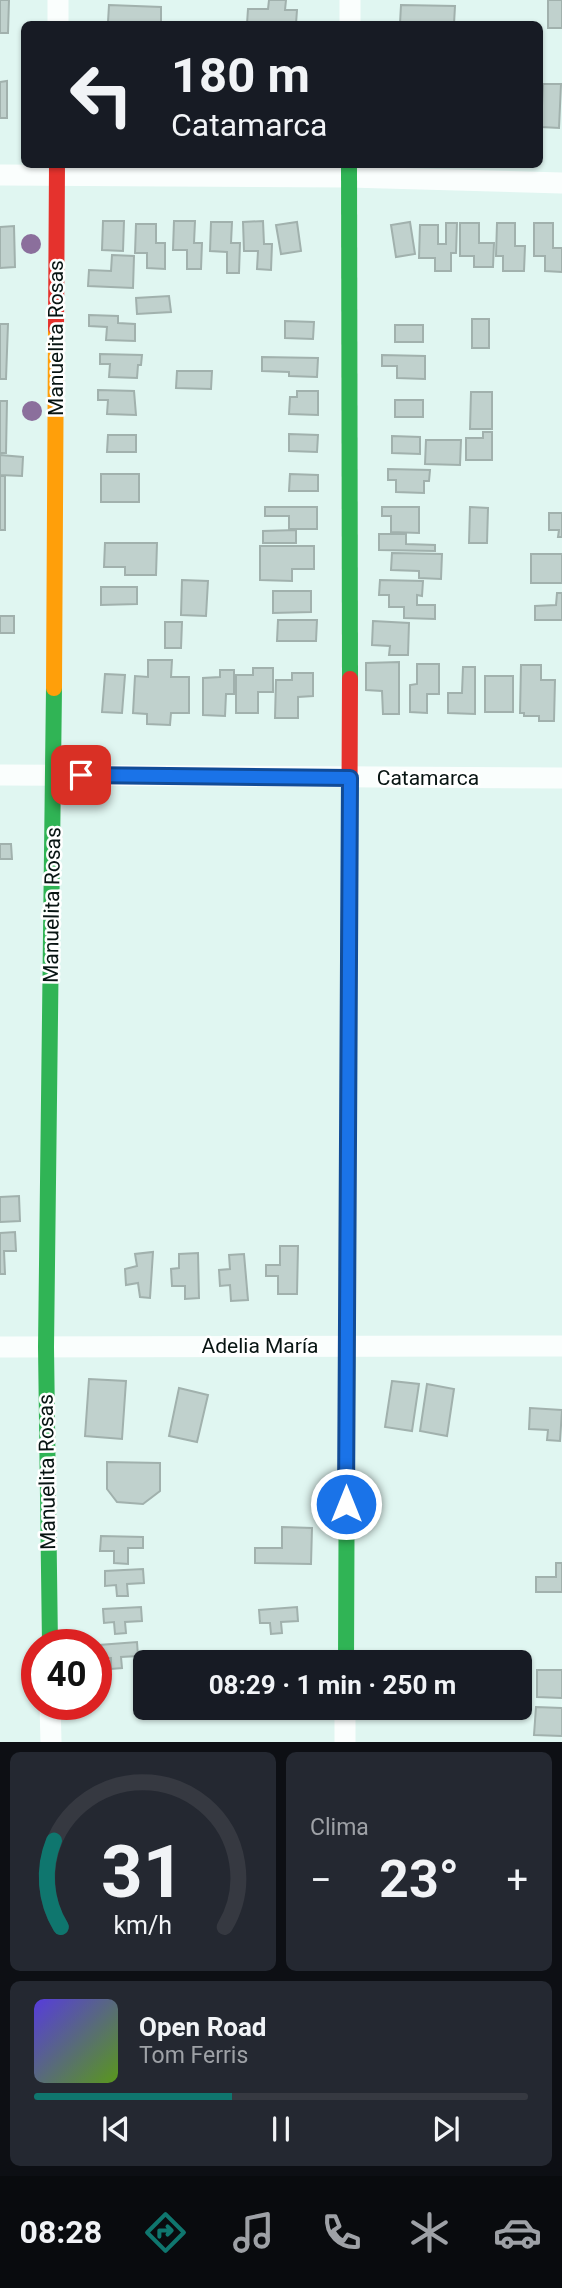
<!DOCTYPE html>
<html lang="es">
<head>
<meta charset="utf-8">
<style>
  body { margin:0; font-family:Roboto,sans-serif; background:#242831; color:#f1f3f6; height:100vh; display:flex; flex-direction:column; font-size:26px; white-space:nowrap }
  * { box-sizing:border-box; margin:0 }
  p { font-size:23px; color:#9ea1a6 }
  .icon { flex:none; width:38px; height:38px; fill:none; stroke:currentColor; stroke-width:2; stroke-linecap:round; stroke-linejoin:round }
  .map { position:relative; height:1742px; overflow:hidden }
  .panel { display:flex; flex-direction:column; gap:10px; padding:10px; background:#0d0f14; flex:1 }
  .panel>* { flex:none }
  .guide { position:absolute; left:21px; top:21px; width:522px; height:147px; border-radius:10px; box-shadow:0 2px 5px #0004; background:#171b24; color:#f1f3f6; overflow:hidden }
  .speed { position:absolute; left:21px; top:1629px; display:flex; gap:14px; font-size:35px; font-weight:700; text-align:center }
  .speed>* { display:grid; place-content:center; width:91px; height:91px; border-radius:50%; background:#171b24; box-shadow:0 2px 5px #0004; line-height:1 }
  .speed .limit { border:10px solid #d22; background:#fff; color:#111 }
  .pin { position:absolute; display:grid; place-items:center; width:60px; height:60px; color:#fff; margin:-30px; border-radius:14px; box-shadow:0 4px 10px #0006 }
  .me { position:absolute; width:77px; margin:-38px; rotate:0deg; stroke-linejoin:round; filter:drop-shadow(0 0 5px #0008) }
  .turn { display:flex; align-items:center; gap:24px; height:147px; padding:0 35px; font-size:32px }
  .turn .icon { width:91px; height:91px; stroke-width:2.5 }
  .turn b { display:block; font-size:49px; line-height:60px }
  .big { font-size:52px; font-weight:700; line-height:1.1 }
  .panel .tile { flex:1; display:flex; flex-direction:column; justify-content:center; gap:10px; min-width:0; padding:0 24px; border-radius:10px; background:#242831 }
  .panel .dial { align-items:center; gap:0 }
  .dial svg { height:182px; overflow:visible; fill:none; stroke:#363941; stroke-width:7; stroke-linecap:round; text-anchor:middle }
  .dial text { fill:#f1f3f6; stroke:none }
  .song { display:flex; align-items:center; gap:21px }
  .cover { width:84px; height:84px; border-radius:10px; background:linear-gradient(135deg,hsl(250 70% 55%),hsl(90 70% 35%)) }
  .played { height:7px; border-radius:4px; background:linear-gradient(90deg,#0f766e 40%,#363941 40%) }
  .keys { display:flex; justify-content:space-around; direction:ltr }
  .heat { display:flex; justify-content:space-between; align-items:center; font-size:38px; direction:ltr }
  .panel .tiles { flex:1; display:grid; gap:10px; grid-template-columns:1fr 1fr }
  .tile:last-child { grid-column:span 2 }
  .trip { position:absolute; left:133px; top:1650px; width:399px; height:70px; border-radius:10px; background:#171b24; box-shadow:0 2px 5px #0004; font-weight:700; line-height:70px; text-align:center }
  .dock { display:flex; height:112px; justify-content:space-around; align-items:center; background:#090b0e; color:#9ea1a6 }
  .dock .icon { width:49px; height:49px }
  .dock .on { color:#0f766e }
  .dock b { font-size:32px; color:#f1f3f6 }
  .map>svg:first-child { display:block }
  .building { fill:#c0d1cd; stroke:#a1b1ad; stroke-width:2 }
  .lines { fill:none; stroke-linecap:round; stroke-linejoin:round }
  .street { stroke:#fafefd; stroke-width:21 }
  .fast { stroke:#30b455; stroke-width:16 }
  .slow { stroke:#ff9f0a; stroke-width:16 }
  .jam { stroke:#e5322d; stroke-width:16 }
  .tree { fill:#8b6f9c }
  .route-casing { stroke:#114b97; stroke-width:18 }
  .route { stroke:#1a73e8; stroke-width:12 }
  .labels { text-anchor:middle; stroke-width:5; stroke-linejoin:round; paint-order:stroke }
  .street-label { font-size:21px; fill:#071412; stroke:#fff }
</style>
</head>
<body>
<div class="map">
<svg width="562" height="1742" viewBox="0 0 562 1742">
  <rect width="100%" height="100%" fill="#e0f6f1"/>
  <g class="building">
    <path d="M0,0h9l-1,33h-8z"/>
    <path d="M269,0h17l-1,10h12l-1,14h-49l1,-15h20z"/>
    <rect x="548" y="0" width="14" height="28"/>
    <path d="M109,5l52,2v17l-53,-2z"/>
    <path d="M401,5l54,1 -1,18h-54z"/>
    <path d="M7,81v37h-7v-36z"/>
    <path d="M543,84h18l-2,44 -18,-1z"/>
    <path d="M103,221h21l-1,30 -21,-1z"/>
    <path d="M174,221h21l-1,22h8l-1,26h-14v-19h-14z"/>
    <path d="M263,221l1,23h8l-1,26 -14,-1 1,-18h-14l-1,-29z"/>
    <path d="M211,222h21l-1,21h9l-1,30h-12v-21l-17,-1z"/>
    <path d="M297,222l4,29 -20,3 -5,-29z"/>
    <path d="M410,222l5,32 -19,3 -5,-32z"/>
    <path d="M446,223h11l-1,30h-5v18h-16v-13h-16l1,-33h18v19h8z"/>
    <path d="M460,223h19v20h15l-1,24h-19v-11h-14z"/>
    <path d="M497,223h18v23h10l-1,25h-21v-15h-7z"/>
    <path d="M534,223h19v25h9v24l-17,-1v-15h-11z"/>
    <path d="M136,224h20v19h9v26l-18,-1v-15h-12z"/>
    <path d="M14,226l1,41 -15,1v-41z"/>
    <path d="M112,255l22,1 -1,32 -45,-2 1,-16 22,1z"/>
    <path d="M169,296l2,16 -34,2 -1,-16z"/>
    <path d="M89,315l29,1v7l17,1v17l-29,-1 1,-13 -18,-1z"/>
    <rect x="472" y="319" width="17" height="29"/>
    <path d="M285,321l29,1 -1,17 -28,-1z"/>
    <path d="M0,324h8l-2,55h-6z"/>
    <rect x="395" y="325" width="28" height="17"/>
    <path d="M100,354l42,1 -1,10h-3l-1,13 -28,-1 1,-13h-10z"/>
    <path d="M382,355l43,1v23l-28,-1v-12h-15z"/>
    <path d="M262,357l56,1 -1,19 -28,-1v-4l-27,-1z"/>
    <path d="M177,371h35l-1,18 -35,-1z"/>
    <path d="M98,390l36,1 2,24 -29,-1 1,-14h-10z"/>
    <path d="M297,391h21v24l-29,-1 1,-17h7z"/>
    <path d="M471,392h21v37h-22z"/>
    <rect x="395" y="400" width="28" height="17"/>
    <path d="M0,401h7l-1,52h-6z"/>
    <path d="M483,432h9v28h-26v-22h17z"/>
    <path d="M289,434l29,1 -1,17 -28,-1z"/>
    <path d="M108,435h28v17h-29z"/>
    <path d="M392,436l28,1v17l-28,-1z"/>
    <path d="M426,440h35l-1,25 -35,-1z"/>
    <path d="M0,455l23,2 -1,19 -22,-1z"/>
    <path d="M388,469l42,1 -1,11h-5v12l-28,-1v-12h-8z"/>
    <rect x="101" y="474" width="38" height="28"/>
    <path d="M290,474l28,1v16h-29z"/>
    <rect x="0" y="476" width="5" height="54"/>
    <path d="M265,507h52v22h-28v-13h-24z"/>
    <path d="M382,507h37v26l-28,-1v-16h-9z"/>
    <path d="M470,507l18,1 -1,35h-18z"/>
    <path d="M549,513h13v24h-4l1,-7h-10z"/>
    <path d="M296,530v13h-33v-12z"/>
    <path d="M379,534h27v10l29,1v6l-56,-1z"/>
    <path d="M105,543h52l-1,32h-31v-8h-21z"/>
    <path d="M260,546h54v23h-22v12l-32,-1z"/>
    <path d="M392,553l50,1 -1,25 -22,-1v-7l-28,-1z"/>
    <rect x="531" y="554" width="31" height="29"/>
    <path d="M182,580l26,1 -2,35 -25,-1z"/>
    <path d="M380,580l43,1 -1,15 -5,-1v10h18v14l-31,-1v-11h-15v-12h-10z"/>
    <path d="M101,587h36v17l-36,1z"/>
    <path d="M273,591h38v21l-38,1z"/>
    <path d="M557,593h5v27h-27v-14l21,-1z"/>
    <rect x="0" y="616" width="14" height="17"/>
    <path d="M278,620h39l-1,21h-39z"/>
    <path d="M373,621l36,2 -1,32h-19l1,-9 -18,-1z"/>
    <path d="M165,622h17l-1,26h-16z"/>
    <path d="M148,660h24l-1,17h18v36h-18l-1,12 -23,-1v-10l-14,-1 2,-37 13,1z"/>
    <path d="M399,662v52h-16l-1,-23 -16,-1v-27z"/>
    <path d="M417,664h22v30h-12v19l-17,-1v-27l7,-1z"/>
    <path d="M521,665h20v15h14l-1,41h-15v-5h-15v-3h-4z"/>
    <path d="M463,667h12v47l-27,-1v-20h14z"/>
    <path d="M253,668h20v24h-15v21h-22v-38h17z"/>
    <path d="M220,670h14v24h-8l-1,22 -22,-1v-37l17,-1z"/>
    <path d="M292,673h21v23l-15,1v21h-23l1,-38h16z"/>
    <path d="M105,674l20,1 -3,38 -20,-1z"/>
    <rect x="485" y="676" width="28" height="36"/>
    <path d="M0,844h11l1,15h-12z"/>
    <path d="M19,1196l1,25 -20,1v-25z"/>
    <path d="M15,1232l1,19h-12l1,23h-5v-41z"/>
    <path d="M280,1246h18l-1,48h-19v-18h-12v-11h14z"/>
    <path d="M153,1252l-3,46 -10,-1 -2,-14 -12,2 -1,-16 12,-3 -2,-12z"/>
    <path d="M198,1253l1,45 -14,1v-13h-13l-1,-17 8,-1v-14z"/>
    <path d="M244,1254l4,46 -17,1 -1,-16 -10,1 -1,-16 11,-1 -1,-14z"/>
    <path d="M89,1379l37,2 -4,58 -37,-3z"/>
    <path d="M392,1381l27,3 -7,47 -27,-4z"/>
    <path d="M427,1384l27,5 -7,47 -27,-5z"/>
    <path d="M179,1388l29,7 -11,47 -28,-6z"/>
    <path d="M530,1408l32,2 -2,31 -13,-1 1,-10 -19,-1z"/>
    <path d="M107,1462l53,1v28l-17,13 -26,-2 -10,-13z"/>
    <path d="M282,1527l30,1 -1,36 -56,-1v-15h27z"/>
    <path d="M101,1536l42,1v11h-15v16l-14,-1v-12h-14z"/>
    <path d="M556,1563h6v29h-26v-15h20z"/>
    <path d="M143,1569l1,14 -17,1 1,12h-11l-1,-11 -11,1v-15z"/>
    <path d="M141,1607l1,14 -17,1 1,11 -11,1 -1,-12 -10,1 -1,-14z"/>
    <path d="M297,1607l1,14 -17,1 1,11 -11,1 -1,-11h-10l-1,-13z"/>
    <path d="M137,1642l1,14 -17,1 1,11 -11,1v-11h-11l-1,-13z"/>
    <path d="M537,1670h25v28l-25,-1z"/>
    <path d="M536,1707l26,1v28l-28,-1z"/>
  </g>
  <g class="lines">
    <g class="street">
      <path d="M58,24v-24"/>
      <path d="M350,24v-24"/>
      <path d="M0,175l349,2 213,6"/>
      <path d="M0,775l562,3"/>
      <path d="M0,1347l562,-1"/>
      <path d="M50,1704l1,38"/>
      <path d="M345,1742v-34"/>
    </g>
    <g class="fast">
      <path d="M349,164l1,515"/>
      <path d="M50,1645l-4,-298 8,-659"/>
      <path d="M346,1662l3,-758"/>
    </g>
    <path class="slow" d="M54,688l2,-360"/>
    <g class="jam">
      <path d="M56,328l1,-164"/>
      <path d="M349,904l1,-225"/>
    </g>
  </g>
  <g class="tree">
    <circle cx="31" cy="244" r="10"/>
    <circle cx="32" cy="411" r="10"/>
  </g>
  <g class="lines">
    <g class="route-casing">
      <path id="route" d="M81,775l269,3 -4,726"/>
    </g>
    <use href="#route" class="route"/>
  </g>
  <g class="labels">
    <g class="street-label">
      <text transform="translate(56 338) rotate(-90)" y="7">Manuelita Rosas</text>
      <text x="428" y="785">Catamarca</text>
      <text transform="translate(52 905) rotate(-89)" y="7">Manuelita Rosas</text>
      <text x="260" y="1353">Adelia María</text>
      <text transform="translate(47 1472) rotate(-91)" y="7">Manuelita Rosas</text>
    </g>
  </g>
</svg>
<div class="speed"><div class="limit">40</div></div>
<div class="pin" style="left:81px;top:775px;background:#d93025"><svg class="icon" aria-label="arrive" viewBox="0 0 24 24"><path d="M6 21V4h12l-3 4 3 4H6"/></svg></div>
<svg class="me" style="left:346px;top:1504px" viewBox="-20 -20 40 40"><circle r="17" fill="#1a73e8" stroke="#fff" stroke-width="3"/><path d="M0-11L8 9 0 5-8 9z" fill="#fff"/></svg>
<div class="trip">08:29 · 1 min · 250 m</div>
<div class="guide">
<div class="turn"><svg class="icon" aria-label="left" viewBox="0 0 24 24"><path d="M17 20v-9H6M10 6l-5 5 5 5"/></svg><div><b>180 m</b>Catamarca</div></div>
</div>
</div>
<section class="panel">
<div class="tiles">
<div class="tile dial"><svg viewBox="0 0 100 80">
<path d="M14 69A42 42 0 1 1 86 69"/>
<path d="M14 69A42 42 0 0 1 11 31" stroke="#0f766e"/>
<text x="50" y="56" font-size="32" font-weight="700">31</text>
<text x="50" y="72" font-size="11">km/h</text>
</svg></div>
<div class="tile"><p>Clima</p>
<div class="heat"><a>−</a><b class="big">23°</b><a>+</a></div>
</div>
<div class="tile">
<div class="song"><i class="cover"></i><div><b>Open Road</b><p>Tom Ferris</p></div></div>
<div class="played"></div>
<div class="keys"><svg class="icon" aria-label="previous" viewBox="0 0 24 24"><path d="M18 5L8 12l10 7zM5 5v14"/></svg><svg class="icon" aria-label="pause" viewBox="0 0 24 24"><path d="M8 5v14M16 5v14"/></svg><svg class="icon" aria-label="next" viewBox="0 0 24 24"><path d="M6 5l10 7-10 7zM19 5v14"/></svg></div>
</div>
</div>
</section>
<nav class="dock">
<b>08:28</b>
<svg class="icon on" aria-label="directions" viewBox="0 0 24 24"><path d="M12 3l9 9-9 9-9-9zM9 14v-3h6M13 9l2 2-2 2"/></svg>
<svg class="icon" aria-label="music" viewBox="0 0 24 24"><path d="M9 18V5l10-2v13"/><circle cx="6" cy="18" r="3"/><circle cx="16" cy="16" r="3"/></svg>
<svg class="icon" aria-label="phone" viewBox="0 0 24 24"><path d="M5 4h4l2 5-3 2q2 4 5 5l2-3 5 2v4C11 20 4 13 5 4z"/></svg>
<svg class="icon" aria-label="climate" viewBox="0 0 24 24"><path d="M12 3v18M4 7l16 10M4 17L20 7"/></svg>
<svg class="icon" aria-label="car" viewBox="0 0 24 24"><path d="M5 17H2v-5l4-1 3-4h7l3 4 3 1v5h-3M9 17h6M6 11h13"/><circle cx="7" cy="17" r="2"/><circle cx="17" cy="17" r="2"/></svg>
</nav>
</body>
</html>
